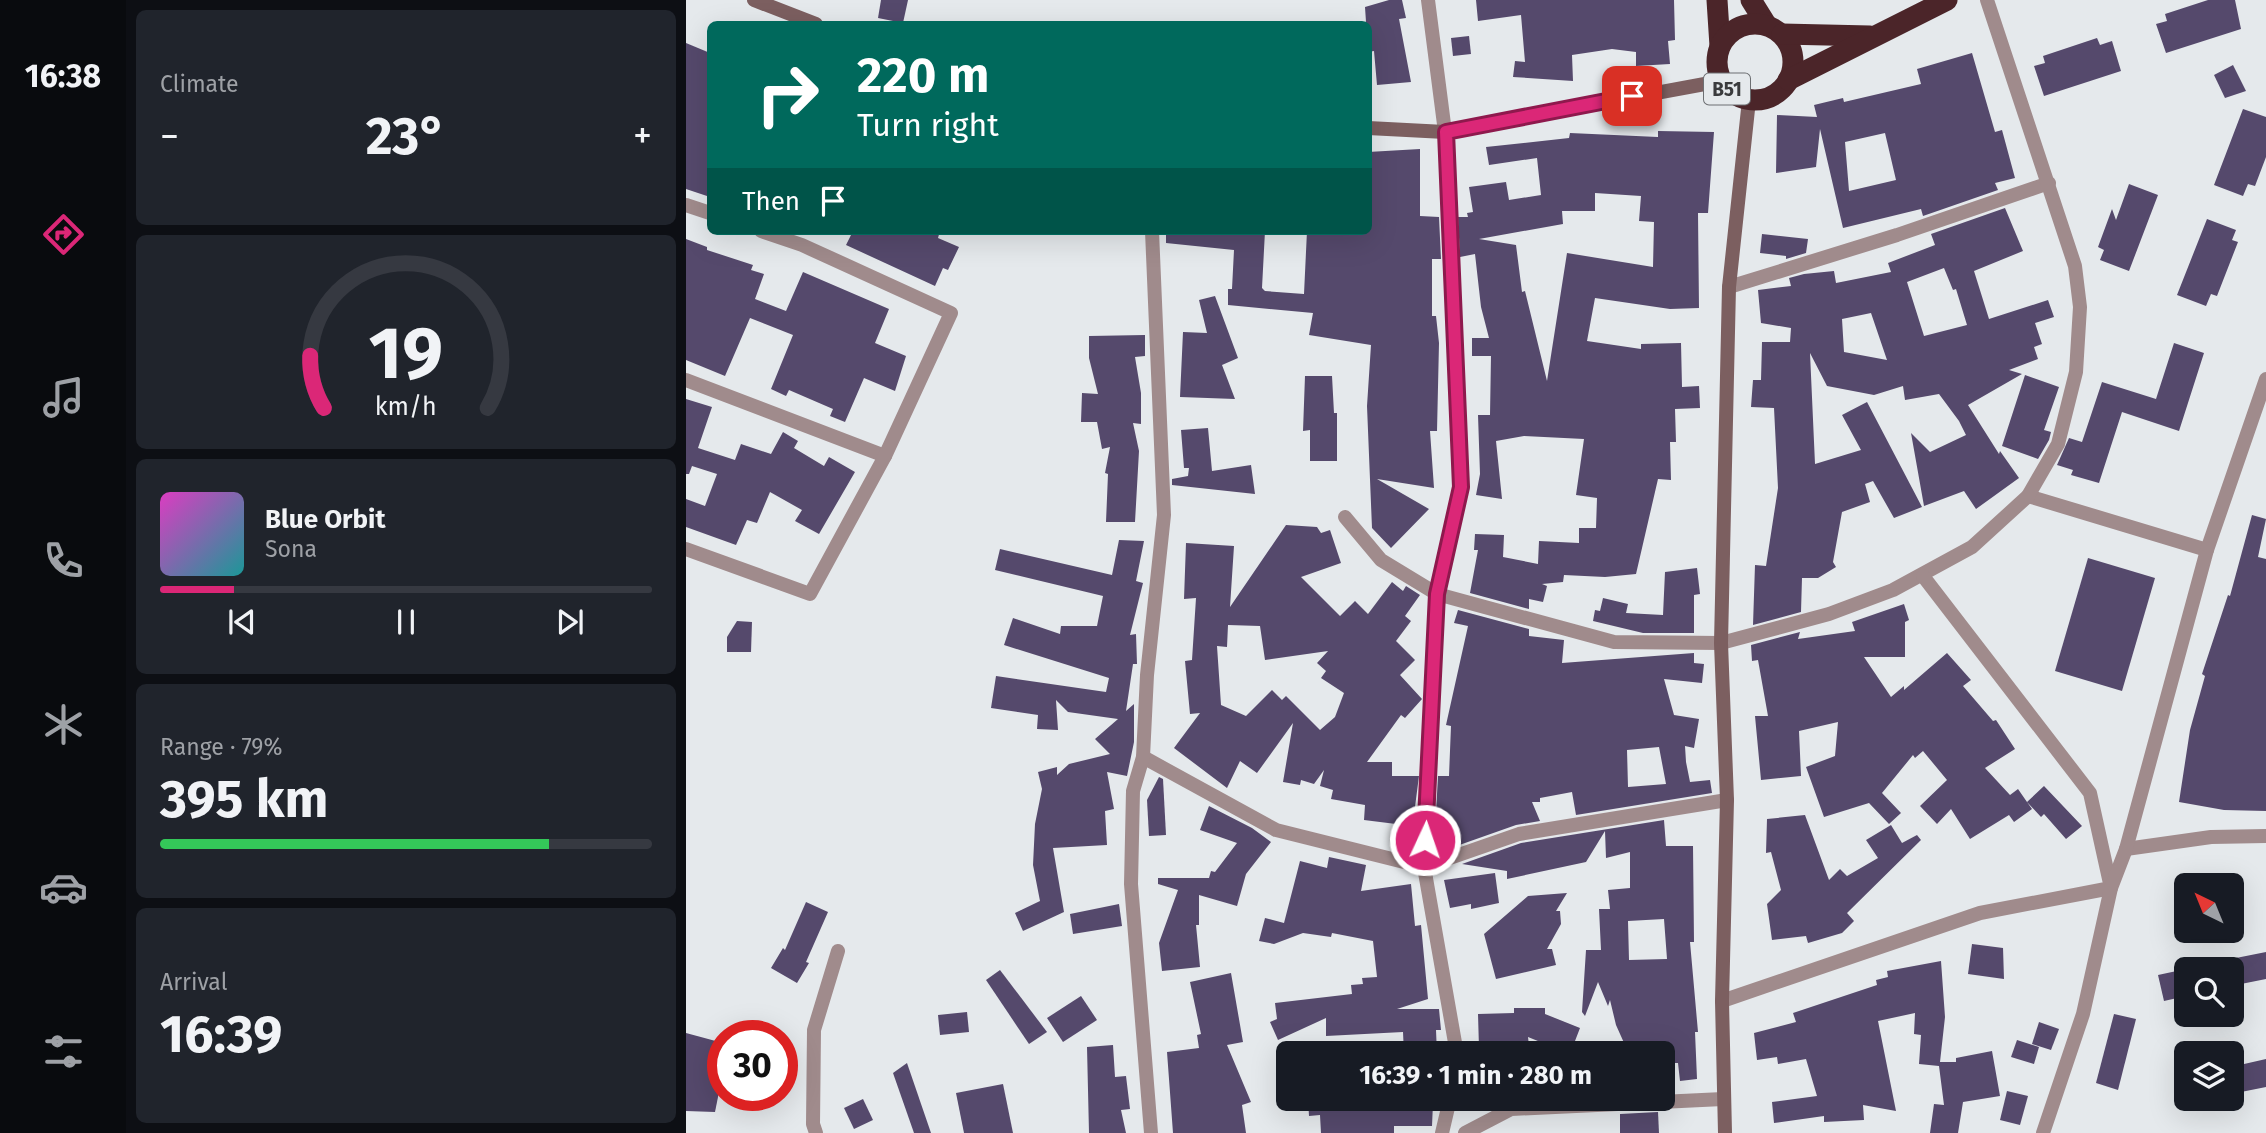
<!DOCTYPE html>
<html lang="en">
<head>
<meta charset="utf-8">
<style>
  body { margin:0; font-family:"Fira Sans",sans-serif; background:#20242c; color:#f1f3f6; height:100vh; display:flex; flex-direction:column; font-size:26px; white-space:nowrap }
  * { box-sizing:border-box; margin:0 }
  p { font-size:23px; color:#9ea1a6 }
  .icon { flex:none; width:38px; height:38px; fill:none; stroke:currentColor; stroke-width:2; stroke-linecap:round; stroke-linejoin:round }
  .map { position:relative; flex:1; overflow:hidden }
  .sheet { display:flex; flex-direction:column; gap:10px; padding:10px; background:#0d0f14; width:560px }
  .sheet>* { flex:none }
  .top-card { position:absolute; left:21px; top:21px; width:665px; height:214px; border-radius:10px; box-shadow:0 7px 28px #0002; background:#00695c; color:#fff; overflow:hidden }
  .needle { width:46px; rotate:317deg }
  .tools { position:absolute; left:1488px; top:873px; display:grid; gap:14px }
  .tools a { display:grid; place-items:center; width:70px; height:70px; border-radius:10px; background:#171b24; box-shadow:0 7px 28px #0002; font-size:35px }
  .speed { position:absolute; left:21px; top:1020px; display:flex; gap:14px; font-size:35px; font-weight:700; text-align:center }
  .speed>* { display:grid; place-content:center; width:91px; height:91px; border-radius:50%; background:#171b24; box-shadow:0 7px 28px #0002; line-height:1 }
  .speed .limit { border:10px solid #d22; background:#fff; color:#111 }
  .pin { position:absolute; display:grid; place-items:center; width:60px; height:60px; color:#fff; margin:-30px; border-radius:14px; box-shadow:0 4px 10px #0006 }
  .me { position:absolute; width:77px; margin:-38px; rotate:3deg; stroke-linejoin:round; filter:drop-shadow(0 0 5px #0008) }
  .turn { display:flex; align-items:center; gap:24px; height:147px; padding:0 35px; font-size:32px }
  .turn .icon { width:91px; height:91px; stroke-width:2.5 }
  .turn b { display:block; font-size:49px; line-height:60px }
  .then { display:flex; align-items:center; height:66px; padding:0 35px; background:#0003; gap:14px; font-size:26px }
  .big { font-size:52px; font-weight:700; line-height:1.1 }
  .sheet .widget { flex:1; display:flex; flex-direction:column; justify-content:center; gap:10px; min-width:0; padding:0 24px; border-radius:10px; background:#20242c }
  .sheet .dial { align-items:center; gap:0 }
  .dial svg { height:182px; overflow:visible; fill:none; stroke:#363941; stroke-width:7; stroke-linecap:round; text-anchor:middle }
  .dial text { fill:#f1f3f6; stroke:none }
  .song { display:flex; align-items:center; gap:21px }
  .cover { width:84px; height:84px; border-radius:10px; background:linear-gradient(135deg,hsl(310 70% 55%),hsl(180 70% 35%)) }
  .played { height:7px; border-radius:4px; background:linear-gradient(90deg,#db2777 15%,#363941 15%) }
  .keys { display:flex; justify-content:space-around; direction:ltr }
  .heat { display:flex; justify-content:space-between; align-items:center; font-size:38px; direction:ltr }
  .charge { height:10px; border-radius:5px; background:linear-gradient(90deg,#34c759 79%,#363941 0) }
  .trip { position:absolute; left:590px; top:1041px; width:399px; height:70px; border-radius:10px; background:#171b24; box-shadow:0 7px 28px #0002; font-weight:700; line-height:70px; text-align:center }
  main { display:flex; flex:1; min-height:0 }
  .dock { display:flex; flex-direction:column; width:126px; justify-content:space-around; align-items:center; background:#090b0e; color:#9ea1a6 }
  .dock .icon { width:49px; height:49px }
  .dock .selected { color:#db2777 }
  .dock b { font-size:32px; color:#f1f3f6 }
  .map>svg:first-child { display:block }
  .building { fill:#55496c; fill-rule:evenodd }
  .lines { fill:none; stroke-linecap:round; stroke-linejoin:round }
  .street { stroke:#a08b8c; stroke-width:14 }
  .secondary { stroke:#7c5f60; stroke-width:14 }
  .highway { stroke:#4b2529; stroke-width:21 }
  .route-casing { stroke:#8e194d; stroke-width:18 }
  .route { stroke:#db2777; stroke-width:12 }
  .labels { text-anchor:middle; stroke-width:7; stroke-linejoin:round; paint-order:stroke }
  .shield { fill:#e5e9ec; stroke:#6d6f72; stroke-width:2 }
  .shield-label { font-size:19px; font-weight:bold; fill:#3a3b3d }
</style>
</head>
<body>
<main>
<nav class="dock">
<b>16:38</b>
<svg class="icon selected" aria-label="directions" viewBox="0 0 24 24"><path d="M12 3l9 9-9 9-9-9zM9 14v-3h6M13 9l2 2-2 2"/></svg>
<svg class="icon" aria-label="music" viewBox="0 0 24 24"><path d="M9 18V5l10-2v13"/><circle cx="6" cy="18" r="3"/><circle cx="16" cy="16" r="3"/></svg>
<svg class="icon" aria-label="phone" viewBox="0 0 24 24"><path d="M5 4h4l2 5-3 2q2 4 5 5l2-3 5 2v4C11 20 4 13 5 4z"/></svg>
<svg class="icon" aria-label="climate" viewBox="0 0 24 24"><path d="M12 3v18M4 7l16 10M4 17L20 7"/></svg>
<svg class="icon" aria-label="car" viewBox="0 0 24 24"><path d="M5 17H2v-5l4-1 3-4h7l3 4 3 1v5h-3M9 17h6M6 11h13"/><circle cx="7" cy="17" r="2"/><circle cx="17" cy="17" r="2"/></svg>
<svg class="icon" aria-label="filters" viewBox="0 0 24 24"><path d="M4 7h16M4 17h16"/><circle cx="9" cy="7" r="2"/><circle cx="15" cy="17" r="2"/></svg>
</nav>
<section class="sheet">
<div class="widget"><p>Climate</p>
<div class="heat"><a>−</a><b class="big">23°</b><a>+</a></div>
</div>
<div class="widget dial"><svg viewBox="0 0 100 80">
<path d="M14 69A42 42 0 1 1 86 69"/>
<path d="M14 69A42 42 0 0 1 8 46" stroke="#db2777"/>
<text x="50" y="56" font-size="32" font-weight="700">19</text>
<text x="50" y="72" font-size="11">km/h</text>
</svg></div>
<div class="widget">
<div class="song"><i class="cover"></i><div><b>Blue Orbit</b><p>Sona</p></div></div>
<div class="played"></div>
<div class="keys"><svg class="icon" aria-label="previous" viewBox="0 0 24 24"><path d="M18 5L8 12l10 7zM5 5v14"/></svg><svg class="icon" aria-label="pause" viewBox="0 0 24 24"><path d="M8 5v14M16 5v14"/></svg><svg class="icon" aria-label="next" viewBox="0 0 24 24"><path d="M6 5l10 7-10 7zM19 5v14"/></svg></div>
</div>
<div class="widget"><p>Range · 79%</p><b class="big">395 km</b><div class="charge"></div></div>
<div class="widget"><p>Arrival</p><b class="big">16:39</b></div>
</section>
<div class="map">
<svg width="1580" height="1133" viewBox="0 0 1580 1133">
  <rect width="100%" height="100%" fill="#e5e9ec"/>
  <g class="building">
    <path d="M195,0h27l-5,23 -25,-5z"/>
    <path d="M703,0h13l4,18 -7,1 12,63 -34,3 -3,-34 -6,1 -3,-45z"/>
    <path d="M790,0h198l1,40 -7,1 2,23 -34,2v-14l-24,-3 -40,6 1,26 -60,-4 2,-16 10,1 -4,-47 -43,6z"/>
    <path d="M1522,0h27l6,29 -75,24 -10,-29 11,-3 -2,-7z"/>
    <path d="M783,36l2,18 -18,2 -2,-18z"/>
    <path d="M1411,38l3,7 12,-4 9,30 -77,25 -10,-30 11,-3 -2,-7z"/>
    <path d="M0,43l24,10v144l-24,-8z"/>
    <path d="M1286,53l23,79 7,-2 13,48 -20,5 3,7 -75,26 -2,-7 -78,19 -23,-99 -4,38 -40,6 1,-58 40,2 -3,-12 29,-7 1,4 77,-18 -4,-15zM1199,133l11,47 -47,11 -4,-49z"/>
    <path d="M1547,65l13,26 -21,7 -11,-23z"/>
    <path d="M1557,109l23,8v40l-11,29 -7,-2 -5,12 -29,-11z"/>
    <path d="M972,131l56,1 -6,81h-10l1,95 -29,1 -75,-11 -8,43 54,8v-5l40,-1 1,44 17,-1 1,22 -25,1 1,33h-6l1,38 -13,-1 -22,95 -31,3 -41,-2 -1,7 -21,2 5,2 -4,16 -14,-3v10l-59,-16 8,-43h-4l1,-16 29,1 -1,22 35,7 1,-23 40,2v-15h17l1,-30 -21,-3 8,-56 -60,-3 -28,5 6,58 -26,-4 4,-21 -2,-59h12l1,-59h-19v-18h17l-8,-31 -6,-53 -15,3 -2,-40h10l-1,-4 6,-1 -4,-25 37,-5 3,18 32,-5 -4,-37 -48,7 -3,-18 83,-9 1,-5 88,4zM909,193l46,3 -2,25 15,1 -1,45 -86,-14 -20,128 -22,-90 -3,1 -6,-47 -37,-6 84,-15 -1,-13h33z"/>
    <path d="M734,149v67l19,1 2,42h-9v57h4l3,27 -2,88h-7l4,57 -57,-9 52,30 -38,39 -19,-20 -5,-122 4,-61 -62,-10 4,-22 -85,-8v-16h4l2,-39 -68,-7v-12h99l-3,57 3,3 39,3 3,-63h61v-79z"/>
    <path d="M1443,184l29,11 -29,76 -29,-11 4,-10 -6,-3 14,-38 4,11z"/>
    <path d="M1319,208l18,43 -49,20 15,48 59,-19 6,17 -19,6 7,21 -8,3 4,12 -29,11 13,4 -54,31 31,49 1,-3 19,27 -43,31 -12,-18 -40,15 -13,-73 19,19 36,-17 -7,-14 -20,-27 -34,6 -2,-14 -29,9 -47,-9 -17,-33 5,111 46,-14 -19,-35 25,-13 55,105 -28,11 -21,-37 -8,3 5,18 -28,10 -9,50 3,5 -18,11h-16l-1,34 -48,13 2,-60 11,1 12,-78 -4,-80 -23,-1 2,-27h8l1,-38h28l1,-14 -30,-5 -3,-33 33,-4 -2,-8 15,-4 30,-3 2,12 55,-11 -3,-9 47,-18 -4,-11zM1258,268l9,22 3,-1 11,36 -43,11 -17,-54zM1185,313l16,47 -43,-8 -2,-33z"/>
    <path d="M1521,219l29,11 -4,10 6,2 -21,54 -6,-2 -5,12 -29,-11z"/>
    <path d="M167,231h87l-2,7 21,9 -11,23 -5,-2 -8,18 -89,-41z"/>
    <path d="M1076,234l46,5 -2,14 -20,6v-3l-26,-3z"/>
    <path d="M0,239l21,8v3l46,15 -2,5 13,4 -9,25 31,12 17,-39 86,37 -14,34 31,13 -11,35 -31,-13 -19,44 -15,-6 3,-7 -44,-19 -3,6 -15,-7 22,-54 -43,-17 -25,58 -39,-16z"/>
    <path d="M529,296l23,62 -16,7 13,34 -55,-2 3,-65 24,1 -8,-33z"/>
    <path d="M459,335v21l-10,1 6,36v31l-8,-1 6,28 -4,71h-29l2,-48 -3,-1 5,-26 -8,2 -5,-27h-16l1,-29 16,1 -9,-36v-22z"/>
    <path d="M1488,343l30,10 -25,78 -57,-19 -23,71 -28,-8 2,-5 -16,-5 12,-27 13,4 20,-60 54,17z"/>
    <path d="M1339,375l34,12 -15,43 7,2 -2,8 -11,19 -36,-13z"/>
    <path d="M619,376h27l2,37h3v48h-27v-31l-7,1z"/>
    <path d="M0,399l26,8 -14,41 37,12 6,-16 30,10 12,-22 15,9 -4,7 30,18 5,-9 26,15 -36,62 -24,-13 7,-11 -32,-18 -13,31 -10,-3 -11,25 -50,-18v-28l19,7 12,-32 -25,-8 -3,8h-3z"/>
    <path d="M522,428l4,43 39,-6 4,29 -83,-9v-6l16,-3 1,-8h-5l-3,-38z"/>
    <path d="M1566,515l14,4 -8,38 8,2v252l-42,-1 -45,-8 11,-72 15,-54 -3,-2 26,-79 2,1z"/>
    <path d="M600,525l31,2 4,6 9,-3 11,33 -40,14 39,39 15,-15 13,13 24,-32 11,9 3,-5 14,9 -15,21 6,5 -15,20 19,19 -15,15 22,24 -17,19 -4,-3 -34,47h25v14h27l-10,77 -17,-4 4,-25 -32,-4 1,-15 -34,-6 2,-9 -13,-4 4,-16 -10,14 -13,-4 -1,5 -17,-3 10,-59 -36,50 -17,-12 -13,27 -53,-40 26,-35 -10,1 -5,-53 7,-1 4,-62 -12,1 2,-56 48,3 -4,61zM542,625l32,1 5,34 63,-9 -11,12 9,8 -5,7 23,15 -9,24 -15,13 -34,-34 -4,4 -10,-10 -26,26 -25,-11 -4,-59 10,1z"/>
    <path d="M433,540l25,1 -8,40 7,2 -13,52 6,-1 1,30h-4l-7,47 8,-7v38l-7,34 -20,-4 7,37 -9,2 2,34 -54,3 11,64 -41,19 -8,-18 25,-12 -7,-36 2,-41 7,-35 -4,-17 19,-5v8l12,-11 41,-10 -15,-15 23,-20 -50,-7 -12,-12 2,30 -21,-1 1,-14 -47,-7 5,-32 110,16 3,-14 -105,-33 9,-27 47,16 1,-8h36l6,-30 -108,-26 5,-21 112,26z"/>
    <path d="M1402,558l67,20 -33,113 -67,-20z"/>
    <path d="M1011,568l3,26 -6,1v38h-51l-50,-12 2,-11 5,1 3,-13 25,6 -2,9 37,2 2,-43z"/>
    <path d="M1218,604l5,16 -4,2v35h-41l27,40 13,-11v4l43,-37 24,27 -8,6 30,35 3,-1 19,29 -30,19 25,27 8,-6 9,13 17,-16 38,40 -16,13 -22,-25 -3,3 -14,-15 5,7 -18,13 -5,-7 -39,24 -19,-30 -14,15 -17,-18 27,-26 -24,-29 -8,7 -2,-3 -31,38 19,20 -12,11 -20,-21 -45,14 -18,-50 29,-11 3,-34 -39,9 2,45 -40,4 -6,-64h13l-10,-56 -6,1 -1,-16 49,-13 -2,7 57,-8 -3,-9z"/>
    <path d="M772,610l71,19v7l35,4 -2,23 132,-10v10l10,1 -2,19 -38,-4 10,36 25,4 -5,29 -9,-2 1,16 4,20 20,-2 2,13 -136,22 -4,-23 -32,6v4h-8l8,19 -24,4 -68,24 -12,-37 2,-36h11l2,-50 -5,-1 22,-99 -14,-3zM973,747l7,37 -38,3 -1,-37z"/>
    <path d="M51,621l15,1 -1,30h-24v-15z"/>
    <path d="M473,777l4,2 3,56 -17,1 -2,-36z"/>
    <path d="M523,806l43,22 19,14 -25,32 -9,32 -38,-11v30h-3l4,42 -38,4 -3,-28 19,-53 -20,-6v-6h51l2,-7 4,1 22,-29 -37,-13z"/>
    <path d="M1119,815l24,65 11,-11 7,7 31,-18 -12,-18 25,-15 11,18 15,-8 4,5 -74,73 7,8 -12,12 -34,10 -2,-7 -34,4 -5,-36 14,-14 -10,-38 -5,1 1,-34z"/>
    <path d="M978,820l2,26h27l1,96h-4l8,90h-3l2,47 -17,2 -2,-18h-7l-1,-9h-41l-13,-29 -6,-25 -2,6 -10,-24 -13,34 -3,-4 4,-62h15l-2,-41h11l-2,-19 22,-2v-36l-24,6 -1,-27 -19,31 -79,17v-8l-45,-7 59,-21zM978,919l3,40 -38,1 -1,-39z"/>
    <path d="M643,857l37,8 -5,26 50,-7 4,42 6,-1 7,74 -31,10h42l2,21h-5l1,24h-33l-1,-22 -77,4v-18l-48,22 -8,-18 7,-3 -2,-16 77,-9 -1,-9 12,-1 -1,-6 15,-1 -4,-36 -41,-8 -1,4 -28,-4 -29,11 -15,-3 6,-23 19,5 16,-62 27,7z"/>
    <path d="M809,873l4,30 -28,6v-5l-21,4 -6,-28z"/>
    <path d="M881,893l-11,18h4l1,13 -14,25h5l4,16 -60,14 -12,-45 44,-38z"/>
    <path d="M120,902l22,10 -22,50 3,1 -12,20 -26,-15 12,-20 2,2z"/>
    <path d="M433,904l3,22 -49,8 -3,-20z"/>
    <path d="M1286,944l31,4 1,31 -36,-5z"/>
    <path d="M1580,952v27l-35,7v-27z"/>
    <path d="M1255,961l4,56 -5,45h16v-4l36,-7 8,45 -37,6 -5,31h-28l4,-29 10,1 -5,-39 -20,-2 2,-29 -7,-1 1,-21 -37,8 18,90 -33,-6 1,15 -40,2v-6l-50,7 -2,-21 45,-6 -11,-37 -28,5 -1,-7 -20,3 -3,-27 42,-11 -3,-9 84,-28 -1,-5 12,-3 -1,-6z"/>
    <path d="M1500,969v27l-22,5 -6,-26z"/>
    <path d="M314,970l47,62 -18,12 -43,-64z"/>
    <path d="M545,973l12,69 -16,3 24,57 -9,3 4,28h-73l-6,-81 32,-4 -2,-13 4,-1 -11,-52z"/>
    <path d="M395,996l16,24 -34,22 -16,-24z"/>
    <path d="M828,1008h31v6l35,14 -10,26 -42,-17 2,17h-35v-7l-16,1 -1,-34 36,-1z"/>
    <path d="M281,1012l2,20 -29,3 -2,-20z"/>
    <path d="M1428,1014l22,5 -18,71 -22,-7z"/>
    <path d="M1353,1022l20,7 -8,21 -19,-6z"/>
    <path d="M0,1033l37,10v29l-8,40 -29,-1z"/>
    <path d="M1331,1040l22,7 -5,17 -23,-7z"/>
    <path d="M427,1045l2,32 11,-1 4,33 -9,1 5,23h-37l-2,-86z"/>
    <path d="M1580,1059v28l-35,7v-27z"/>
    <path d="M221,1063l24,70h-17l-21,-60z"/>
    <path d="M317,1084l10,49h-49l-8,-40z"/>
    <path d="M1321,1091l21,5 -8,29 -20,-5z"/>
    <path d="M177,1099l10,21 -19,9 -10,-21z"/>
    <path d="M622,1099h121v4h4l-1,23h-38v7h-73l-1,-18 -11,1z"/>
    <path d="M972,1112l1,21h-39v-19z"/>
  </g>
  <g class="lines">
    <g class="street">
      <path d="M742,0l17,132 16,355 -24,107 -13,273 33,187"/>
      <path d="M0,205l24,8"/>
      <path d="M1043,287l168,-52 152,-52"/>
      <path d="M0,380l199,76"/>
      <path d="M1342,496l179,54"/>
      <path d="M659,517l36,43 56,34 177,48 107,1 108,-29 64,-24 79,-43 56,-51 30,-52 18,-72 4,-65 -5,-41 -88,-266"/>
      <path d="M0,549l124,45 75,-138 66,-143 -149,-68 -41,-14"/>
      <path d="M457,757l133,73 148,37 95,-33 208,-34"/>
      <path d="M1440,849l85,-12 55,-1"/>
      <path d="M1036,1001l258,-88 131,-25 -21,-95 -167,-217"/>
      <path d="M130,1133l-3,-9 1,-94 24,-79"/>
      <path d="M465,1133l-20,-249 2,-93 10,-34 4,-82 17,-160 -12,-284"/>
      <path d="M756,1133l8,-34"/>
      <path d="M779,1133l46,-24 212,-10"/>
      <path d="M1357,1133l40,-119 28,-126 15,-39 81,-299 59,-171"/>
    </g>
    <g class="secondary">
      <path d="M68,0l62,24"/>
      <path d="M682,128l77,4 276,-51"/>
      <path d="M1039,1133l-3,-132 5,-201 -6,-157 8,-356 20,-187"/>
    </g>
    <g class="highway">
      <path d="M1031,0l3,46"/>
      <path d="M1065,0l15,24"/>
      <circle cx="1069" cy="62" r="38"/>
      <path d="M1096,34l88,2"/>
      <path d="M1102,80l159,-80"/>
    </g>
  </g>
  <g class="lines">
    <g class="route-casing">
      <path id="route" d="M739,840l12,-246 24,-107 -15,-355 186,-36"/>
    </g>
    <use href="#route" class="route"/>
  </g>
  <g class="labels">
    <rect class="shield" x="1018" y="73.5" width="46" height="31" rx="5"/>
    <g class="shield-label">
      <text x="1041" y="96">B51</text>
    </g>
  </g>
</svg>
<div class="tools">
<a><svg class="needle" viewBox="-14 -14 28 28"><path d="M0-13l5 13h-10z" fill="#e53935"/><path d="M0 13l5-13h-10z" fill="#9ea1a6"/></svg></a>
<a><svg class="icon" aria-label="search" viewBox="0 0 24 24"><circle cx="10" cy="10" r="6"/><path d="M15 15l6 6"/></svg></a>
<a><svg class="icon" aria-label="layers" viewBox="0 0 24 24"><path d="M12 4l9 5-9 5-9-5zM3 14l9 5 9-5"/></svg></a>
</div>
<div class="speed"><div class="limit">30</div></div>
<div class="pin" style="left:946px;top:96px;background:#d93025"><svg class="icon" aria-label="arrive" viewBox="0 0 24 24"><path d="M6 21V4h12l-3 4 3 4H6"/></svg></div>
<svg class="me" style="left:739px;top:840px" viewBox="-20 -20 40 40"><circle r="17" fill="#db2777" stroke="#fff" stroke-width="3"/><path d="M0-11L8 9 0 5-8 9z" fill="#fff"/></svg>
<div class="trip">16:39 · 1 min · 280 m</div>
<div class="top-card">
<div class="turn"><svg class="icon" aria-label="right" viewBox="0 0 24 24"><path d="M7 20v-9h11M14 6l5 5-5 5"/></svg><div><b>220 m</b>Turn right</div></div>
<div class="then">Then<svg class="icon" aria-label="arrive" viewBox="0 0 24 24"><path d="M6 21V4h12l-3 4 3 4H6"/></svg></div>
</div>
</div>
</main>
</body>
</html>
